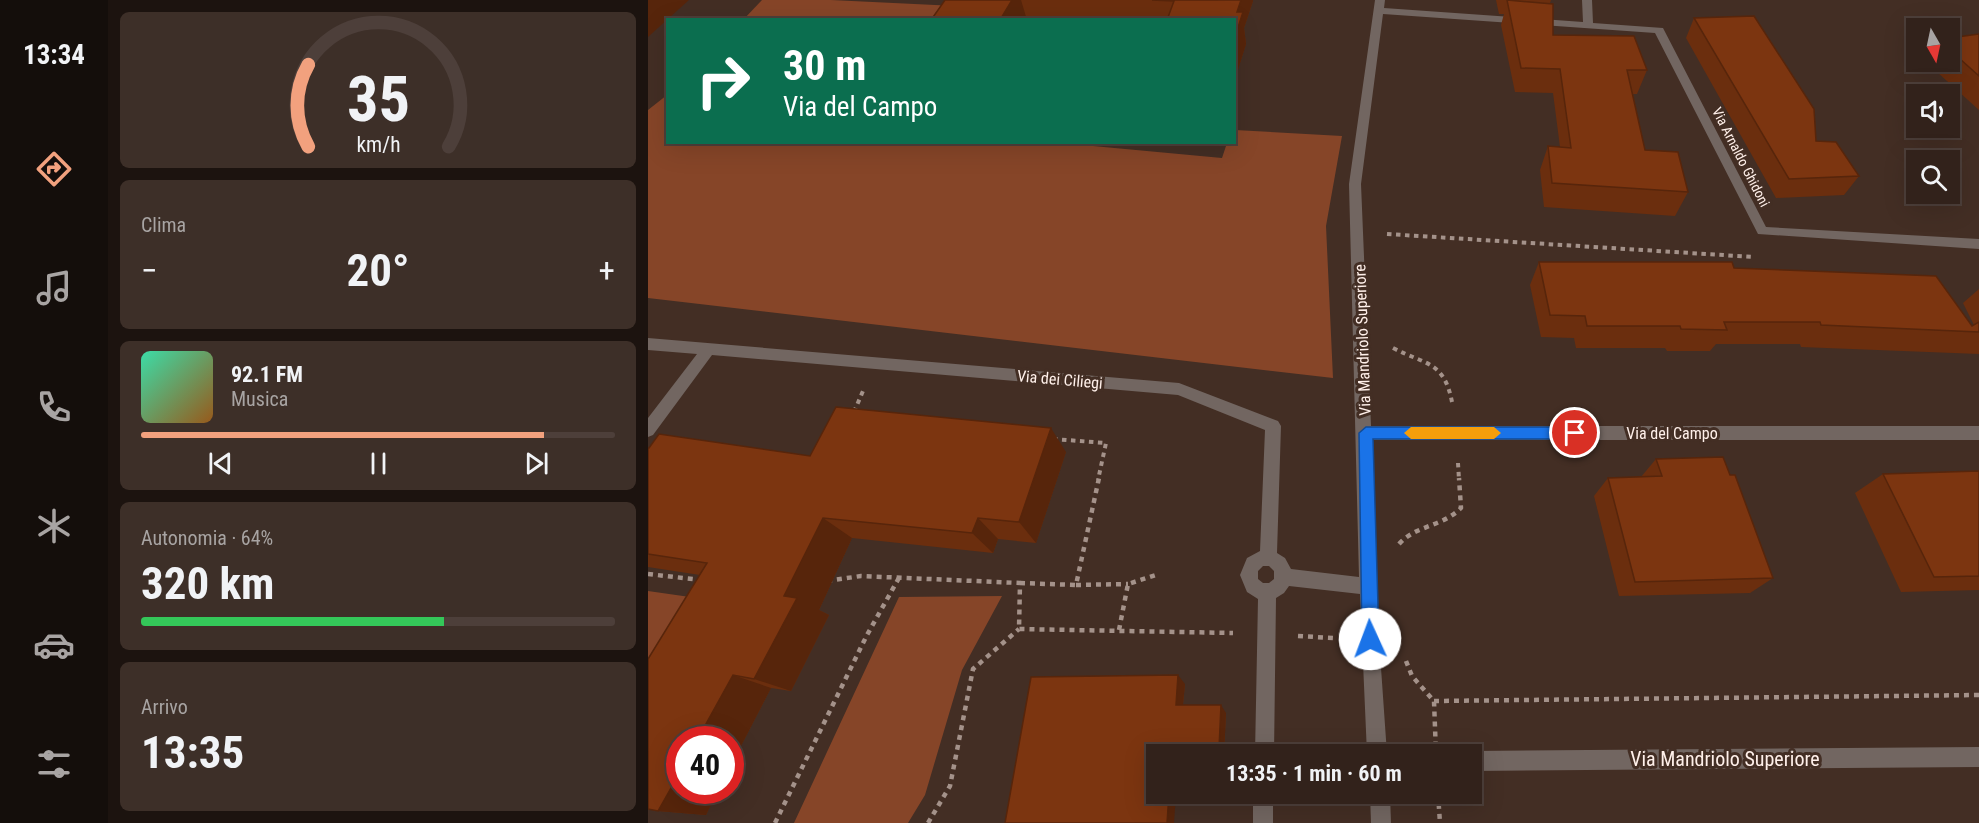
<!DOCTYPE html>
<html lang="it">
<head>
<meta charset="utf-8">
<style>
  body { margin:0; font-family:"Roboto Condensed",sans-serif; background:#3d2f28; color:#f1f3f6; height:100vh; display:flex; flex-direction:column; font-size:22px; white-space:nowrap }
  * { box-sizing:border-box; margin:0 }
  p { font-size:20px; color:#a8a4a3 }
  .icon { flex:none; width:33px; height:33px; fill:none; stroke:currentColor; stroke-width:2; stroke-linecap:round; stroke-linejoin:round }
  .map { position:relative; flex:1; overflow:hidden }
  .details { display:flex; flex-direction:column; gap:12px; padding:12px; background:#1c130f; width:540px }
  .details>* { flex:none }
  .guide { position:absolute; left:18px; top:18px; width:570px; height:126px; border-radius:0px; box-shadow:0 6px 24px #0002,0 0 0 2px #4d3f3a; background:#0b6e4f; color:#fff; overflow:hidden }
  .needle { width:39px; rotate:171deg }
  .tools { position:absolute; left:1258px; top:18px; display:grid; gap:12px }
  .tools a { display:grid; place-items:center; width:54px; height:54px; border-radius:0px; background:#32221b; box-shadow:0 6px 24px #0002,0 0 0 2px #4d3f3a; font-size:30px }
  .speed { position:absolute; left:18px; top:726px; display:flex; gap:12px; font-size:30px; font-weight:700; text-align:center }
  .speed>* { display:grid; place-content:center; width:78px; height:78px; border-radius:50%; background:#32221b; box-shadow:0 6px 24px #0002,0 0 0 2px #4d3f3a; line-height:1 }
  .speed .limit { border:9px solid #d22; background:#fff; color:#111 }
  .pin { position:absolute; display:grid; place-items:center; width:51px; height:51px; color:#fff; margin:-26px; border:3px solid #fff; border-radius:50%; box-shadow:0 2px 6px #0007 }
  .me { position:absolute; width:66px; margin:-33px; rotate:358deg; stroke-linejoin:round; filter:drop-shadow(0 0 4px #0008) }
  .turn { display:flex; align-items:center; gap:21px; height:126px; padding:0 18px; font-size:27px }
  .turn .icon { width:78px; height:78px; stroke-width:2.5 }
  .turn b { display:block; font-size:42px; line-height:51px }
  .big { font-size:45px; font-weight:700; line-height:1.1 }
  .details .card { flex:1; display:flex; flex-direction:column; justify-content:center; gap:9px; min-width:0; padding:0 21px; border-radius:9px; background:#3d2f28 }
  .details .dial { align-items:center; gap:0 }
  .dial svg { height:156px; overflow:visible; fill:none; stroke:#4d3f3a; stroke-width:7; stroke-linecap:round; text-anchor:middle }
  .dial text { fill:#f1f3f6; stroke:none }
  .song { display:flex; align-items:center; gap:18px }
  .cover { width:72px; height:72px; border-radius:9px; background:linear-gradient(135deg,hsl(160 70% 55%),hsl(30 70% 35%)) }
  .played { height:6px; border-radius:3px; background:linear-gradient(90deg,#f2a17e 85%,#4d3f3a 85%) }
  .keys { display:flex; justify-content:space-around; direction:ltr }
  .heat { display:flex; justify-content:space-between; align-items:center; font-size:33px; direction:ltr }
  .charge { height:9px; border-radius:4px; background:linear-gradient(90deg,#34c759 64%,#4d3f3a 0) }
  .trip { position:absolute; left:498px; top:744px; width:336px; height:60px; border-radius:0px; background:#32221b; box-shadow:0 6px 24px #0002,0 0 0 2px #4d3f3a; font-weight:700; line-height:60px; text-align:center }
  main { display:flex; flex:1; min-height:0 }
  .menu { display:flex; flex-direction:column; width:108px; justify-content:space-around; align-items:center; background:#140e0b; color:#a8a4a3 }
  .menu .icon { width:42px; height:42px }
  .menu .on { color:#f2a17e }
  .menu b { font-size:27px; color:#f1f3f6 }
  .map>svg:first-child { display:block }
  .green { fill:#864528 }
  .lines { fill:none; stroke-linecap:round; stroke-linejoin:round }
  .path-far1 { stroke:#a4928a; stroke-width:4; stroke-dasharray:4.5 4.5; stroke-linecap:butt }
  .path { stroke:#a4928a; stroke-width:4.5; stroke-dasharray:5 5; stroke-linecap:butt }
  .minor { fill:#726661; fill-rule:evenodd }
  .wall { fill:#6b2e0e }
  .shaded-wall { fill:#57250b }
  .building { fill:#7c3510; stroke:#57250b; stroke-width:1.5 }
  .route { fill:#1a73e8; stroke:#114b97; stroke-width:1.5 }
  .slow { fill:#f59e0b }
  .labels { text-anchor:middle; stroke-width:6; stroke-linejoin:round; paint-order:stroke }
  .far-street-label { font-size:14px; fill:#fff0ea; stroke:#432e24 }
  .street-label { font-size:16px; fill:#fff0ea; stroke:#432e24 }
  .near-street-label { font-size:20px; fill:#fff0ea; stroke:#432e24 }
</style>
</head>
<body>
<main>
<nav class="menu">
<b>13:34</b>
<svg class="icon on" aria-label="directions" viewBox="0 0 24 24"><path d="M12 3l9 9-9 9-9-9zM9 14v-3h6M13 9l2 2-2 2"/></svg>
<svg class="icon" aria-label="music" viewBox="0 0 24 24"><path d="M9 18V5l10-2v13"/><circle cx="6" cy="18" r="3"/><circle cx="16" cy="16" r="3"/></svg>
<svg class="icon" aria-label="phone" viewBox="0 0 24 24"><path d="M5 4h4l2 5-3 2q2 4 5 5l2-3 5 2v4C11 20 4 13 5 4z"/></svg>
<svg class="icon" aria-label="climate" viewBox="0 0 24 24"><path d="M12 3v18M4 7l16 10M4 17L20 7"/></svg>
<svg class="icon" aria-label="car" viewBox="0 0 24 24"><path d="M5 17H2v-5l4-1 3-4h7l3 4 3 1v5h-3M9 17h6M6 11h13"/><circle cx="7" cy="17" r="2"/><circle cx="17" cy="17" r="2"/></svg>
<svg class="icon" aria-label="filters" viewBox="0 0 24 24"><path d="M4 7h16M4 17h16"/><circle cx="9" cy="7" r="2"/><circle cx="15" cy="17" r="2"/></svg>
</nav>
<section class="details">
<div class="card dial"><svg viewBox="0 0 100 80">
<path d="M14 69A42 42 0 1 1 86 69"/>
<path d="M14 69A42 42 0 0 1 14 27" stroke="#f2a17e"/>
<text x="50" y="56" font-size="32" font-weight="700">35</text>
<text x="50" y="72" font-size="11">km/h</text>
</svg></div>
<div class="card"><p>Clima</p>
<div class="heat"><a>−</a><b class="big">20°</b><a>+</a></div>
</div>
<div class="card">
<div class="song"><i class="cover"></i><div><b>92.1 FM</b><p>Musica</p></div></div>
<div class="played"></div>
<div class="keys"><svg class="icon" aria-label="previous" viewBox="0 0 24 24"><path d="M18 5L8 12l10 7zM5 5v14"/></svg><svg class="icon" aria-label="pause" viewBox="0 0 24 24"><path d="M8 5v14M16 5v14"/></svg><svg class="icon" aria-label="next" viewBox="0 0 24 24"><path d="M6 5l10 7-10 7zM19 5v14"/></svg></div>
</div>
<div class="card"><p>Autonomia · 64%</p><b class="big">320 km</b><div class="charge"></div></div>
<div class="card"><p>Arrivo</p><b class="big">13:35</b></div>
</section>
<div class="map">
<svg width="1331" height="823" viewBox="0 0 1331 823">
  <rect width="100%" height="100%" fill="#432e24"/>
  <g class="green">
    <path d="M114,0h69l125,6 -9,13 -204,1z"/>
    <path d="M19,95l1,47h382l172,16 5,-15 7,-1 1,-12 107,6 -16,90 7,152 -685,-80v-188z"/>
    <path d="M0,591l42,6 -42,89z"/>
    <path d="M354,596l-40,74 -37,125 -17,28h-114l105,-226z"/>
  </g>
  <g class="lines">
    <g class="path-far1">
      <path d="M739,234l367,23"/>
      <path d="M745,348c33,17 51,13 59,54"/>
      <path d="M206,412l9,-21"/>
      <path d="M405,439l53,4 -8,37"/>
      <path d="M810,463l1,17"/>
    </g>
    <g class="path">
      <path d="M751,544c17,-19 43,-17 62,-36l-2,-30"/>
      <path d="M0,574l53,6"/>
      <path d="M179,581l34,-5 159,7 -1,46 214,4"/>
      <path d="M372,583l56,2 23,-107"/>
      <path d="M428,585l52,-1"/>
      <path d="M471,630l9,-46 28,-9"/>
      <path d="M650,636l35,2"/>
      <path d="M758,661l6,15 22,25 2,53"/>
      <path d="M786,701l545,-6"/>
      <path d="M790,794l2,29"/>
      <path d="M127,823l92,-188 33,-59"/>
      <path d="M280,823l22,-37 23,-117 46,-40"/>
    </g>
    <g class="minor">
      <path d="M727,0h10l-1,8 199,14 -1,-22h10l1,23 70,5 103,199 213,12v10l-221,-15 -103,-201 -272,-19 -22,170 10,242h608v14h-608l8,199 8,115h-20l-7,-160 -71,-8 -5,7 -8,5 -2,156h-19l3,-155 -11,-7 -7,-17 7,-17 13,-7 5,-121 -87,-35 -466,-40 -59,80 -5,2v-19l49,-64 -49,-4v-12l531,45 99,38 3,5 -4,127 8,5 6,11 68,8 -10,-393zM615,566h6l5,5v8l-5,4h-6l-5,-4v-8z"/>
      <path d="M1331,747v20l-507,4v-17h-7l7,-3z"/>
      <rect x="605" y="794" width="20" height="29"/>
      <path d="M722,794h20l1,29h-20z"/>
    </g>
  </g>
  <g class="wall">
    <path d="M297,0h308v1l-9,27 2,16 -12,38v-62h-303z"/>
    <path d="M848,0h55l-1,3 3,32 94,35 -10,24h-4l12,56 43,42 -13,24 -131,-9 -4,-37 8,-24 12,1 -7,-54 -38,-1 -14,-67 3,-11h-5z"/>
    <path d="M1046,18l122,123 43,35 -15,19 -68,3 -90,-160z"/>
    <path d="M1331,34v76l-53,-48h24v-24z"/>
    <path d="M891,262l195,6 238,58 2,-1 -11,-22 16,-14v65l-178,-7 -1,-3h-84l-6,7h-43l-2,-3h-89l-2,-10 -33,-1 -11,-52z"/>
    <path d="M0,448l162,8 256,-4 -30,91 -38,-4 -5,14 -141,-15 -33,72 10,5 -38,76 -20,-3 -41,79v-27l-50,50h38l-12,25 -48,-4 42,-236 -52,-8z"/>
    <path d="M1008,459l74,16 43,103 -23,15 -131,3 -25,-100 14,-18 33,-1z"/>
    <path d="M1331,471v119l-78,2 -46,-99 28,-19z"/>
    <path d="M537,684l-2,21 43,8 -2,41h-68l-151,69z"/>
  </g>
  <g class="shaded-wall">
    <path d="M0,0h41l-41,37z"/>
    <path d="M364,0h9l6,20h-27z"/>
    <path d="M593,0h12v1l-9,27 2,16 -12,38v-42l3,-28z"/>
    <path d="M403,428l15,24 -30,91 -17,-21z"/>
    <path d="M175,518l29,20 -33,72 10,5 -38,76 -37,-12 30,-83z"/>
    <path d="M330,518l20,21 -5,14 -21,-20z"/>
    <path d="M85,675l38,13 -41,79v-27h-33z"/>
    <path d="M530,675l7,9 -3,29 -6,-8z"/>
    <path d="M573,705l5,8 -2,41 -5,-5z"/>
    <path d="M524,750l6,4h-6z"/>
    <path d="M32,772v18h38l-12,25 -48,-4z"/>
    <path d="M521,794h7l-2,29h-7z"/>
  </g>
  <g class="building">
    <path d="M297,0h67l-12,20h-69z"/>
    <path d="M504,0h89l-4,12h6l-9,28v-20h-67l7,-19z"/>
    <path d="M859,0l46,4v31l81,1 13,34h-20l18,80 33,2 10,40 -136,-9 -4,-37 23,2 -11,-79 -39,-1z"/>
    <path d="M1106,16l60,93 2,32 20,1 23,34 -70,3 -95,-161z"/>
    <path d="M1331,34v42l-29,-26v-12z"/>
    <path d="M891,262h193l2,6 202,8 36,50 7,-4v10l-158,-7 -1,-3h-96l3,8 -46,-1 -1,-3h-93l-2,-10 -35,-1z"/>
    <path d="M188,407l215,21 -32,94 -41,-4 -6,15 -149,-15 -39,78 13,2 -43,81 -21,-4 -36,65h-17v32l-22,39 -10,-2v-150l59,-96 -59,-9v-106h1l10,-14 151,22z"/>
    <path d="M1075,457l7,18h5l38,103 -138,4 -27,-104 54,-2 -6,-17z"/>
    <path d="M1331,471v105l-45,1 -51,-103z"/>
    <path d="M530,675l-2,30h45l-2,44 -47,1v4h-16v40h13l-2,29h-162l26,-146z"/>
  </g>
  <path class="route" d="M718,427h209l7,6 -7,6h-202l6,200 -3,6 -6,2 -5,-2 -3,-6 -3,-206z"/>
  <path class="slow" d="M763,427h83l7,6 -7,6h-83l-7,-6z"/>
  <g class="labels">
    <g class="far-street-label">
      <text transform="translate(1093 157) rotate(63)" y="5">Via Arnaldo Ghidoni</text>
    </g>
    <g class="street-label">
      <text transform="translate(714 340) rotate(-92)" y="6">Via Mandriolo Superiore</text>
      <text transform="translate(412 379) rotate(5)" y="6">Via dei Ciliegi</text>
      <text x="1024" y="439">Via del Campo</text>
    </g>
    <g class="near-street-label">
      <text x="1077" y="766">Via Mandriolo Superiore</text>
    </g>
  </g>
</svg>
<div class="tools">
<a><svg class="needle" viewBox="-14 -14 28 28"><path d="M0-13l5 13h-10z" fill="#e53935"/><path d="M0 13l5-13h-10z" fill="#a8a4a3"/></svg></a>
<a><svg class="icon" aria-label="sound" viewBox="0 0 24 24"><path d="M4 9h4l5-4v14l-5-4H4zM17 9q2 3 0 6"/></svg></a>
<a><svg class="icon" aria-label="search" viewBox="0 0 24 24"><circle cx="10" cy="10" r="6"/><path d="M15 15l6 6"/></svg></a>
</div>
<div class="speed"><div class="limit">40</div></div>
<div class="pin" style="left:927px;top:433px;background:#d93025"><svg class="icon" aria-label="arrive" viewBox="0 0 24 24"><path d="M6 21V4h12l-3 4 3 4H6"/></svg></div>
<svg class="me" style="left:722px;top:639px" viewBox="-20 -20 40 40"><circle r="19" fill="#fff"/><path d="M0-13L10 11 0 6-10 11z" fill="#1a73e8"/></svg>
<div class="trip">13:35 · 1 min · 60 m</div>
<div class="guide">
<div class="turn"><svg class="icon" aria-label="right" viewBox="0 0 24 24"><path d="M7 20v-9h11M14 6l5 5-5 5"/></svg><div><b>30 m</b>Via del Campo</div></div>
</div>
</div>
</main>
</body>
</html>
